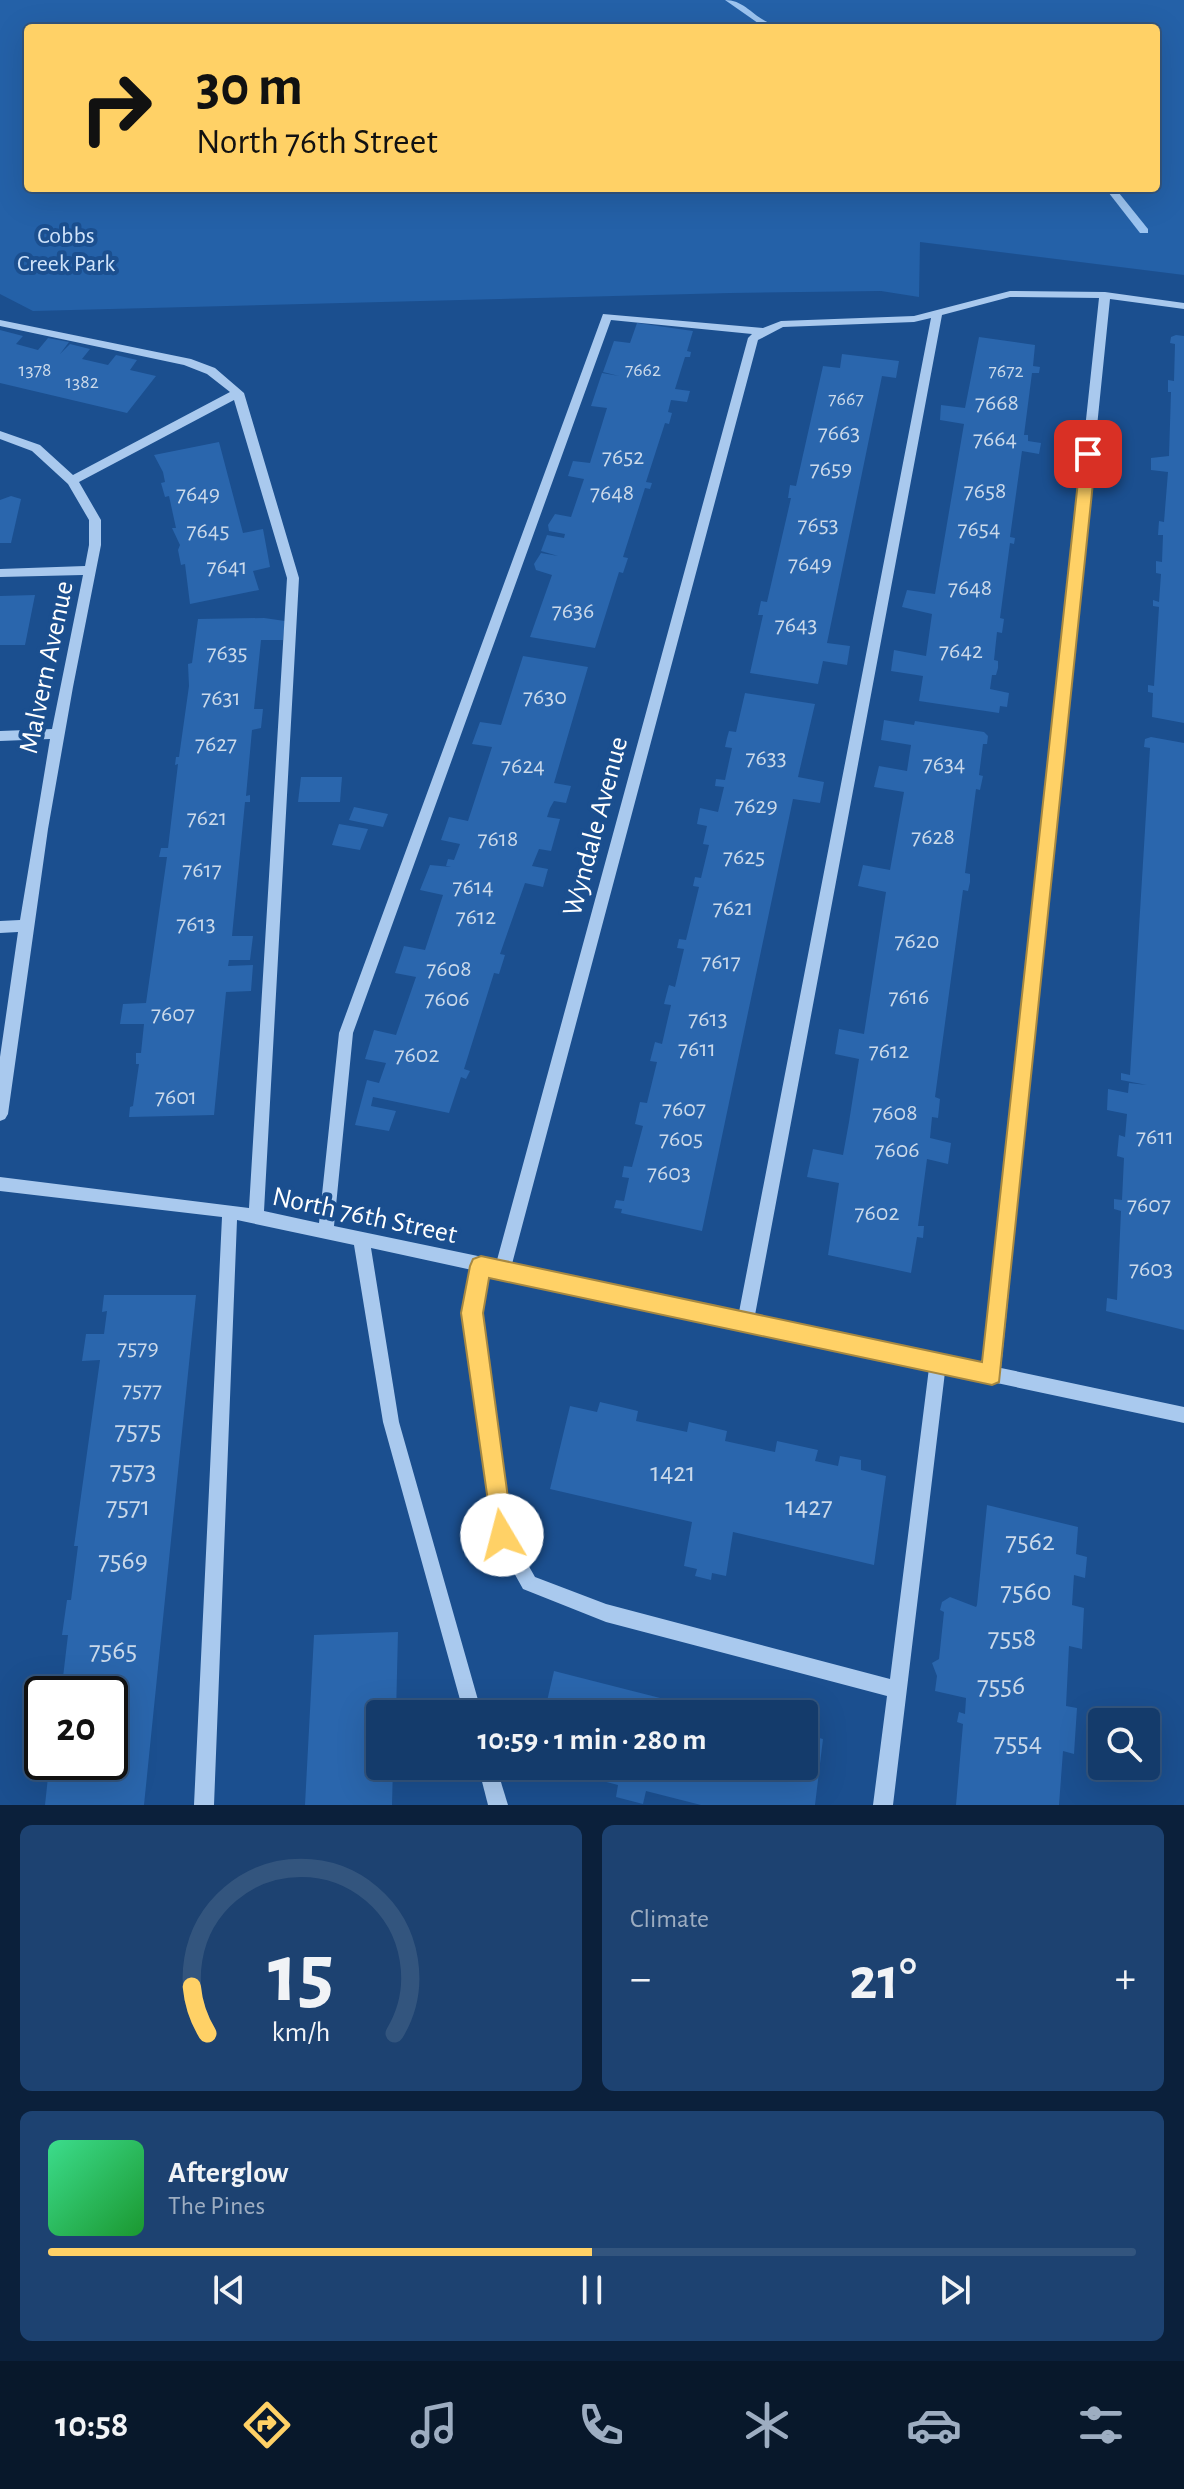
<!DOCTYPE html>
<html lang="en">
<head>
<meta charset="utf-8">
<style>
  body { margin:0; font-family:"Alegreya Sans",sans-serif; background:#1d4271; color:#f1f3f6; height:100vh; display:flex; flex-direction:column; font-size:30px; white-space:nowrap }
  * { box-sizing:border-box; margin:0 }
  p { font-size:26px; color:#9dadc1 }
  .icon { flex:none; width:44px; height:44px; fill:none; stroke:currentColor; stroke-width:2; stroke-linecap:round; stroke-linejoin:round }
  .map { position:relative; height:1805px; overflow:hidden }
  .panel { display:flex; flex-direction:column; gap:20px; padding:20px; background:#0b203b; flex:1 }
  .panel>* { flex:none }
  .hud { position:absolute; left:24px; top:24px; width:1136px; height:168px; border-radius:8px; box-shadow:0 8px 32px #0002,0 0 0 2px #33557e; background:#ffd166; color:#111; overflow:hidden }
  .buttons { position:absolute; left:1088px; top:1708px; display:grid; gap:16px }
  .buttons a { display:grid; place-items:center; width:72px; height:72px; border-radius:8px; background:#143b6b; box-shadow:0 8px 32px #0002,0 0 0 2px #33557e; font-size:40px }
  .speed { position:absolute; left:24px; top:1676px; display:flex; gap:16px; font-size:40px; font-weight:700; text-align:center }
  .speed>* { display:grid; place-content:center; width:104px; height:104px; border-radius:50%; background:#143b6b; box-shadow:0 8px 32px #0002,0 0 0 2px #33557e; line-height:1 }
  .speed .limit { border:4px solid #111; border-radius:12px; background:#fff; color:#111 }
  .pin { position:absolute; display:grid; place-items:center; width:68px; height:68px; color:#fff; margin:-34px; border-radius:16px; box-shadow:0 4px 12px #0006 }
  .me { position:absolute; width:88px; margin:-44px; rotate:352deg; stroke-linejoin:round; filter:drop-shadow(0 0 6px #0008) }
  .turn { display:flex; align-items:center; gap:28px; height:168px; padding:0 40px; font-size:36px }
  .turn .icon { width:104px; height:104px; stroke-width:2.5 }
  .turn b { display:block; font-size:56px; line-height:68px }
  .big { font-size:60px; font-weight:700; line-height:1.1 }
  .panel .card { flex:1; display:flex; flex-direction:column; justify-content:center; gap:12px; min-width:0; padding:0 28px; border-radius:12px; background:#1d4271 }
  .panel .dial { align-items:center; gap:0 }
  .dial svg { height:208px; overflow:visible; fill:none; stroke:#33557e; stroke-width:7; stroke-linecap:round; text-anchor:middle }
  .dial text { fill:#f1f3f6; stroke:none }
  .song { display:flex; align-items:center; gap:24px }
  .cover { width:96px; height:96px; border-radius:12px; background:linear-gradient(135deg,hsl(150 70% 55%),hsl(130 70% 35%)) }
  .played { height:8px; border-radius:4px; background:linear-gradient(90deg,#ffd166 50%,#33557e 50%) }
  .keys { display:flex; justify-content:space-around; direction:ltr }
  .heat { display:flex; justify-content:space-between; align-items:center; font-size:44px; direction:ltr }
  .panel .tiles { flex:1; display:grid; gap:20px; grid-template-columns:1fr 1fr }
  .card:last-child { grid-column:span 2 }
  .trip { position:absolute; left:366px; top:1700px; width:452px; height:80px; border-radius:8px; background:#143b6b; box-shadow:0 8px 32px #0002,0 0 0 2px #33557e; font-weight:700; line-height:80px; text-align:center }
  .tabs { display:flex; height:128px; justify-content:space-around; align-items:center; background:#08182b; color:#9dadc1 }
  .tabs .icon { width:56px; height:56px }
  .tabs .active { color:#ffd166 }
  .tabs b { font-size:36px; color:#f1f3f6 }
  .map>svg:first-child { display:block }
  .green { fill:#2461a8; fill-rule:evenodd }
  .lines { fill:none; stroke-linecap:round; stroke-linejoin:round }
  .stream { fill:#9cc4f0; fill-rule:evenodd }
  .building { fill:#2a66ad }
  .minor { fill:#a9c9ee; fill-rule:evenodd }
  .route { fill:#ffd166; stroke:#a68842; stroke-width:2 }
  .labels { text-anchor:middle; stroke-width:8; stroke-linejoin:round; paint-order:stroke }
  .far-number-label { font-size:20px; fill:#cad9ea }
  .far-park-label { font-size:24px; fill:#cfe3fa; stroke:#1b4f8f }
  .number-label { font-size:24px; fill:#cad9ea }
  .street-label { font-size:28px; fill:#fff; stroke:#1b4f8f }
  .near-number-label { font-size:28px; fill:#cad9ea }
</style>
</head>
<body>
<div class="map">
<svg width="1184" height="1805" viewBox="0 0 1184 1805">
  <rect width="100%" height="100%" fill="#1b4f8f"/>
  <path class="green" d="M0,0h1184v275l-264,-33 -1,55 -38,-6 -151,2 -697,18 -33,-17zM28,28h1128v160h-1128z"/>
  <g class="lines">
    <g class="stream">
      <path d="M725,0c20,0 29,18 47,24 7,3 13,1 20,4h-27z"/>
      <path d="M1105,188h10l33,41v4h-8z"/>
    </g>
  </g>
  <g class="building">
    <path d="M637,323l56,8 -6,20 4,1 -1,5h-5l-10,32 15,2 -3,11 -16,-2 -3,12 4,1 -3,11 -4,-1 -19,59 6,1 -2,6 -5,-1 -22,69 5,1 -5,15 -4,-1 -24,76 -65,-11 22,-62 -16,-5 -2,-6 7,-11 17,3 -17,-5 6,-16 17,3 1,-4 -16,-3 -1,-6 7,-11 16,3 13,-38 -16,-3 5,-15 17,2 17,-55 -16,-2 11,-33 17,3 -16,-4 11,-31 16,2z"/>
    <path d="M0,330l23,6 -7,8 22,6 10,-12 21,4 -9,12 10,-10 20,5 -8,10 26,6 8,-10 21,5 -7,10 26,6 -29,37 -127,-30z"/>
    <path d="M1176,335l8,1v387l-32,-6 1,-24 -5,-1v-7l6,1 5,-79 -6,-1v-6l6,2 2,-28 -5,-1v-12l6,1 1,-27h-5l1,-14 5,1 4,-50 -17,-2v-12l18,-2 2,-64h-3v-12l6,1 1,-37 -5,-1 1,-6z"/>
    <path d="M979,337l56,8 -2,21 7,1 -1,6h-7l-8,62h4v6l13,2 -2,11 -17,-3 -12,86 5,1 -1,6 -4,-1 -10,75 4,1 -2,14 -5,-1 -3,28 4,1v7l-2,7h-4l-2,14 19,4 -2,14 -7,-1 -1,7 -80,-12 4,-25 -32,-5 3,-21 32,6 6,-42 -30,-7 5,-17 28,4 29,-170 -24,-4 1,-15 24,3z"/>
    <path d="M842,354l57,7 -3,17 -14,-2 -55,267 23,3 -3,19 -24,-4 -5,23 -68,-11 13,-58h-5l3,-14 6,1 24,-104h-3l2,-13 6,1 27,-120 17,2z"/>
    <path d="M219,442l24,91 20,-4 7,38 -17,4 6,19 -69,14 -5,-40 -4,1 -3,-15 2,-5 -8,-17h4l-7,-32 -4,1 -4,-14 4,-1 -2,-10 -9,-17z"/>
    <path d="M11,496l10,3 -10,44h-11v-43z"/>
    <path d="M35,595l-10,50h-25v-49z"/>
    <path d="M264,618l21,3 -2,19h-22l-7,69h9l-2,19 -9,2 -6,66 4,-1v7h-5l-13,134h21l-3,24h-21l-1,6 25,-1 -2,26 -25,1 -12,123 -85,2 1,-10 3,-1 6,-42h-3v-11h5l3,-29h-24l3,-20 23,-1 21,-146h-8l2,-9h7l10,-84 -3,1 1,-8h3l10,-71 -1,-22 4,-1 6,-44z"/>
    <path d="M523,656l65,11 -34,116 17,3 -5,17 -12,-2 -4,7 -3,9 13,2 -9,32 -12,-2 -7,17 16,3 -5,18 -18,-4 -25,71 5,1 -6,19 -5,-1 -30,96 6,2 -4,8 -5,-2 -12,36 -76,-16 -2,9 25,5 -7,20 -34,-6 12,-45 12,3 7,-20 -21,-4 9,-29 22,5 20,-58 -21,-4 9,-27 21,4 18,-55 -23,-5 10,-25 21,2 -5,-1 2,-7 6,1 6,-16 -19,-4 8,-23 19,4 24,-74 -20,-3 8,-22 21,3z"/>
    <path d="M745,693l70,11 -17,73 26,5 -4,21 -27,-4 -91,432 -81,-18 1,-4 -8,-1 2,-8 8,1 5,-23 -7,-1 2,-11 8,1 11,-41 -8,-2 5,-22 7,1 10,-41 -7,-1 5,-19 7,2 9,-39 -7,-1 5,-19 6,2 9,-38 -7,-1 2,-9 7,1 13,-53 -6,-1 2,-9 6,1 8,-33 -6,-1 4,-18 -10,-2 3,-16 18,4 6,-25 -9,-1 1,-7 9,1 7,-32 -7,-1 2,-9 2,-7 7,1z"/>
    <path d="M884,720l30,5 1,-4 69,11 4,4 -1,8h-4l-4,31 4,1 -3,14 -4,-1 -11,84 5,1v8l-2,9 -5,-1 -28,207 5,2 -2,19 -6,-1 -2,21 21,5 -3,21 -21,-5 -9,67h6l-1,12 -6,-1 -6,36 -83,-18 11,-72 -32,-6 6,-28 30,6 6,-33 10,-63 -24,-5 4,-25 25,5 22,-142 -28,-6 5,-21 27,5 14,-78 -30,-5 5,-21 28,5 4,-26 -30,-5z"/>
    <path d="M1151,737l33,6v587l-78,-19 1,-13 10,2 4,-89 -7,-2v-10l8,1 2,-42 -7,-2 2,-21 6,2 2,-23 -20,-4 1,-21 20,4 1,-10 18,2 -26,-5v-7l9,2 20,-327 -6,-1 1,-8z"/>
    <path d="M301,777h41l-2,25h-42z"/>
    <path d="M354,807l34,7 -5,13 -34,-7z"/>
    <path d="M339,824l29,5 -8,21 -28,-5z"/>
    <path d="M104,1295h92l-52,510h-99l3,-28h-7l3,-15h66v-68h-49l7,-59h-6l5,-35h4l7,-54h-4l26,-186 -18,1 4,-27h18l3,-23 -5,1z"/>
    <path d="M600,1402l38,9 -2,10 23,5 28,6 2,-10 38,9 -2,10 50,11 2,-11 41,9 -3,11 23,5 2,-10 21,4v10l25,6 -12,89 -141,-33 -7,44 -14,-3 -1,7 -16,-4 2,-7 -13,-3 8,-44 -142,-33 20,-83 27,6z"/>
    <path d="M987,1505l91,22 -2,27 11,3 -2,21 -11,-3 -2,30 12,3 -1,20 -1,21 -13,-3 -3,60 11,2 -3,46 -11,-3 -4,54h-103l7,-81 -6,-2 2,-10 6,2 1,-16 -31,-7 2,-15 -5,-13 7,-4 5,-47 -4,-2 2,-8 8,-5 26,10 1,-2z"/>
    <path d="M398,1632l-2,82h-16v52h13l-1,39h-87l9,-170z"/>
    <path d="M554,1671l165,42v1h-175z"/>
    <path d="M804,1734l19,5 -8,66h-114l-55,-14 -3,13 -27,-7 2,-12 -69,-18 255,-1z"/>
  </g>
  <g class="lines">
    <g class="minor">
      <path d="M1010,291l95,1 79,11v6l-74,-10 -109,1069 183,39v16l-239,-51 -52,433h-20l14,-109 -281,-74 -83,-33 -30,-54 -29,-222 8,-43 -101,-22 28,174 83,292h-18l-81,-292 -29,-177 -117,-25 -23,585h-20l28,-588 -222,-26v-14l249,31 38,-630 -53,-178 -155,82 22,38v25l-28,142 -25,142 -40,285 -3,5 -5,2v-64l18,-125 -18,1v-12l20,-1 30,-181 -50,2v-10l52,-2 31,-154 -83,2v-8l85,-3 4,-21v-25l-21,-36 -36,-33 -32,-12v-8l40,14 33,30 157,-83 -23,-18 -23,-9 -184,-39v-6l191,39 24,9 29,25 55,185 -35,633 55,12 20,-190 264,-719 160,14 18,-7 133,-5zM1010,297l89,1 -114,1066 -230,-49 187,-1000zM931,318l-192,994 -227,-48 246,-924 25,-13 131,-5zM611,320l141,14 -4,4 -251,922 -163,-34 19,-193zM488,1274l441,94 -39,311 -284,-75 -71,-27 -25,-44 -30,-220z"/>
      <path d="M478,1766h18l12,39h-20z"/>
    </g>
  </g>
  <path class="route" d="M1088,449l8,5 -97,928 -7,3 -503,-107 -6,35 30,222 -3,8 -8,4 -8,-4 -33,-230 9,-47 3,-7 8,-3 501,106 99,-908z"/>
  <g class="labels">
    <g class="far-number-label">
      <text x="35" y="376">1378</text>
      <text x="643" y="376">7662</text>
      <text x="1006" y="377">7672</text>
      <text x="82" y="388">1382</text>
      <text x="846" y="405">7667</text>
    </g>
    <g class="far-park-label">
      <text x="66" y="243">Cobbs<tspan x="66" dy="28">Creek Park</tspan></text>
    </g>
    <g class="number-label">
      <text x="997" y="410">7668</text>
      <text x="839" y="440">7663</text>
      <text x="995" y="446">7664</text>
      <text x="623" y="464">7652</text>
      <text x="831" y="476">7659</text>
      <text x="985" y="498">7658</text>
      <text x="612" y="500">7648</text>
      <text x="198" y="501">7649</text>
      <text x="818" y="532">7653</text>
      <text x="979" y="536">7654</text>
      <text x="208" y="538">7645</text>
      <text x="810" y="571">7649</text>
      <text x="227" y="574">7641</text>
      <text x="970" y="595">7648</text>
      <text x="573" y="618">7636</text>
      <text x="796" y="632">7643</text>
      <text x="961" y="658">7642</text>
      <text x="227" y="660">7635</text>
      <text x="545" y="704">7630</text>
      <text x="221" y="705">7631</text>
      <text x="216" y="751">7627</text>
      <text x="766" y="765">7633</text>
      <text x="944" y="771">7634</text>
      <text x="523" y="773">7624</text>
      <text x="756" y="813">7629</text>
      <text x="207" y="825">7621</text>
      <text x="933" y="844">7628</text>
      <text x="498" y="846">7618</text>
      <text x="744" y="864">7625</text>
      <text x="202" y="877">7617</text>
      <text x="473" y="894">7614</text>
      <text x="733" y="915">7621</text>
      <text x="476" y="924">7612</text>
      <text x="196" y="931">7613</text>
      <text x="917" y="948">7620</text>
      <text x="721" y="969">7617</text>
      <text x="449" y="976">7608</text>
      <text x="909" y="1004">7616</text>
      <text x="447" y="1006">7606</text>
      <text x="173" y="1021">7607</text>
      <text x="708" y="1026">7613</text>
      <text x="697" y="1056">7611</text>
      <text x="889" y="1058">7612</text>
      <text x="417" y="1062">7602</text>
      <text x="176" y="1104">7601</text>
      <text x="684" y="1116">7607</text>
      <text x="895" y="1120">7608</text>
      <text x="1155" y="1144">7611</text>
      <text x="681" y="1146">7605</text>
      <text x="897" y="1157">7606</text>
      <text x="669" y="1180">7603</text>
      <text x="1149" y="1212">7607</text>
      <text x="877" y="1220">7602</text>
      <text x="1151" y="1276">7603</text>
      <text x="138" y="1355">7579</text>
      <text x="142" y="1397">7577</text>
    </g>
    <g class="street-label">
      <text transform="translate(45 667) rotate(-78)" y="10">Malvern Avenue</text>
      <text transform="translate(594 826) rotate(-75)" y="10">Wyndale Avenue</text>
      <text transform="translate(365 1214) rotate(12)" y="10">North 76th Street</text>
    </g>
    <g class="near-number-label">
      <text x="138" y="1439">7575</text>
      <text x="133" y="1479">7573</text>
      <text x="673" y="1481">1421</text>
      <text x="128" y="1515">7571</text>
      <text x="809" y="1515">1427</text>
      <text x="1030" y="1550">7562</text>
      <text x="123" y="1569">7569</text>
      <text x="1026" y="1600">7560</text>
      <text x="1012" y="1646">7558</text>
      <text x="113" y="1659">7565</text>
      <text x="1001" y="1694">7556</text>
      <text x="1018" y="1751">7554</text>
    </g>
  </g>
</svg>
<div class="buttons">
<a><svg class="icon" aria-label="search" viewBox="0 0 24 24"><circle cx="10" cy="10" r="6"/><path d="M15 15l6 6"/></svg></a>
</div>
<div class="speed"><div class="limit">20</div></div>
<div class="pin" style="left:1088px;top:454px;background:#d93025"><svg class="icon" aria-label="arrive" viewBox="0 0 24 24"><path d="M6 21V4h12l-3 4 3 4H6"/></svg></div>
<svg class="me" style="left:502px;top:1535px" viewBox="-20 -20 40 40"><circle r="19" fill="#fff"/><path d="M0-13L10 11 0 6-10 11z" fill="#ffd166"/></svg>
<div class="trip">10:59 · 1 min · 280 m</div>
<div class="hud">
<div class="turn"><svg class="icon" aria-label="right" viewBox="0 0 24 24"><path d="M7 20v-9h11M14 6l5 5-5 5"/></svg><div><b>30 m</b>North 76th Street</div></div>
</div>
</div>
<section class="panel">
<div class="tiles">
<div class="card dial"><svg viewBox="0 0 100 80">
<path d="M14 69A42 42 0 1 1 86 69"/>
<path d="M14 69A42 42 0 0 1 8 51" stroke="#ffd166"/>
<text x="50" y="56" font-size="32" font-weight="700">15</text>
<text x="50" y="72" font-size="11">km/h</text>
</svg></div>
<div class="card"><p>Climate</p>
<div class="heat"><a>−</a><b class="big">21°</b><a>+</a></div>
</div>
<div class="card">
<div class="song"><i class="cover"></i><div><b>Afterglow</b><p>The Pines</p></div></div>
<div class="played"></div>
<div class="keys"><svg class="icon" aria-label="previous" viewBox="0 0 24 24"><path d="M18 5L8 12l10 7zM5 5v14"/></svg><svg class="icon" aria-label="pause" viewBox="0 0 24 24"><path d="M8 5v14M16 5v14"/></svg><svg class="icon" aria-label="next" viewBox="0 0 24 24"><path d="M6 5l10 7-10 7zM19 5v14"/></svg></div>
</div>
</div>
</section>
<nav class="tabs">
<b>10:58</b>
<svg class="icon active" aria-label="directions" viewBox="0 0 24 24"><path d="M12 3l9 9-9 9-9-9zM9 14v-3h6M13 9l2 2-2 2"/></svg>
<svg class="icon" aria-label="music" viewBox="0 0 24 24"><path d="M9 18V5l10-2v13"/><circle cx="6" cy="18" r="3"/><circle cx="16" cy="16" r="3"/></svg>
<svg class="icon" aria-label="phone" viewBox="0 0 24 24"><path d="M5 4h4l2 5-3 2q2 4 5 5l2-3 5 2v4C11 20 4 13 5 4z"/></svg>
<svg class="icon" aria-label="climate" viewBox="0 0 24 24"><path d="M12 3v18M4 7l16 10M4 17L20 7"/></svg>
<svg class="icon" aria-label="car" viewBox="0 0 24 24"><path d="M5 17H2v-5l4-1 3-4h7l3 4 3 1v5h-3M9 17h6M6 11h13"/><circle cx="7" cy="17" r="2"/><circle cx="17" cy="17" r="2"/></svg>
<svg class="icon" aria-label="filters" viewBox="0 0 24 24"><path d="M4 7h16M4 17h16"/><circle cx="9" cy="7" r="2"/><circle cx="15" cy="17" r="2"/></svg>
</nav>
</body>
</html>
